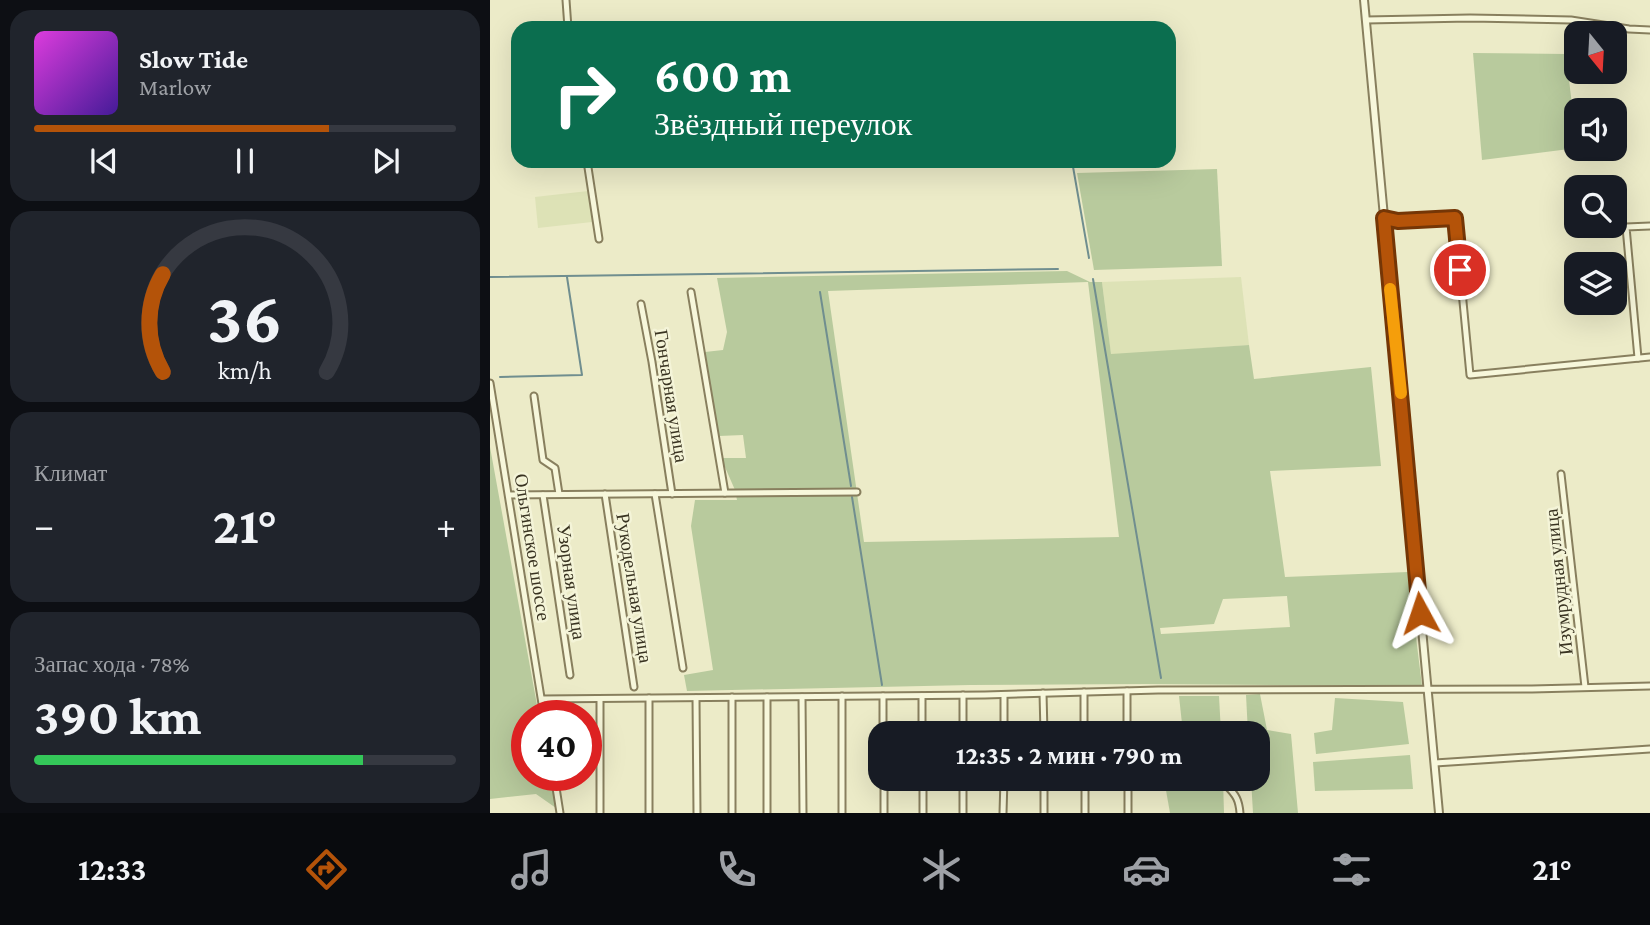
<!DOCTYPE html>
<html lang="ru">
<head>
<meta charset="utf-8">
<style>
  body { margin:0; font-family:"Crimson Pro",serif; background:#20242c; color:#f1f3f6; height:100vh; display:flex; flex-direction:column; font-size:26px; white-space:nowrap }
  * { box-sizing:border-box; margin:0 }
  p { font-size:23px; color:#9ea1a6 }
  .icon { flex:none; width:38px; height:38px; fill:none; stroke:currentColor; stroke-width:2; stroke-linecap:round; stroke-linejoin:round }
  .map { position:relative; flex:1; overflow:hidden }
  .sheet { display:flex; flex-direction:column; gap:10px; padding:10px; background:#0d0f14; width:490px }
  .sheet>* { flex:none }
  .top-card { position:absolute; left:21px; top:21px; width:665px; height:147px; border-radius:21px; box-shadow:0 7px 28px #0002; background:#0b6e4f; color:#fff; overflow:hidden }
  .needle { width:46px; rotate:162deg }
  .buttons { position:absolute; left:1074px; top:21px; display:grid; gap:14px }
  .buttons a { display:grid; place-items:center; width:63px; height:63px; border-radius:14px; background:#171b24; box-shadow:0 7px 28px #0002; font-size:35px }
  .speed { position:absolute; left:21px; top:700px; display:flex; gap:14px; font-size:35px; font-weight:700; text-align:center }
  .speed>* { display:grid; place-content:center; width:91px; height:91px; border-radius:50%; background:#171b24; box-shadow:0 7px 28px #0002; line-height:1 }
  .speed .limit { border:10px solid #d22; background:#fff; color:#111 }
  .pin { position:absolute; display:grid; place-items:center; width:60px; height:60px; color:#fff; margin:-30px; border:4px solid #fff; border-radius:50%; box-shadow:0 2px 7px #0007 }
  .me { position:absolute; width:77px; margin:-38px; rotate:355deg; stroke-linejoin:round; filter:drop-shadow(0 0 5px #0008) }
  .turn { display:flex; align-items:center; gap:24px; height:147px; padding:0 28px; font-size:32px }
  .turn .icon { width:91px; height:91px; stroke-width:2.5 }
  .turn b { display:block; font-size:49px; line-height:60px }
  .big { font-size:52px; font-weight:700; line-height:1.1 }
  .sheet .widget { flex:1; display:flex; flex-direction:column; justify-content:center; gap:10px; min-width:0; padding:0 24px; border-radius:21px; background:#20242c }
  .sheet .dial { align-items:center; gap:0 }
  .dial svg { height:182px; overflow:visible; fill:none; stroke:#363941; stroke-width:7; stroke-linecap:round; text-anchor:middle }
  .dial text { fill:#f1f3f6; stroke:none }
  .song { display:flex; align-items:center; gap:21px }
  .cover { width:84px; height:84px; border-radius:10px; background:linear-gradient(135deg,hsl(300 70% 55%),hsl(260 70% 35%)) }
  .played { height:7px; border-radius:4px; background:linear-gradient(90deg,#b45309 70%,#363941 70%) }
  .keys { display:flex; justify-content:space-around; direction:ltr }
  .heat { display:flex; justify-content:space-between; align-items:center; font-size:38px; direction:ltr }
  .charge { height:10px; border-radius:5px; background:linear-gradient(90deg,#34c759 78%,#363941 0) }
  .trip { position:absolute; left:378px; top:721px; width:402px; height:70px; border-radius:21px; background:#171b24; box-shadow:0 7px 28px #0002; font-weight:700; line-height:70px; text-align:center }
  .dock { display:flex; height:112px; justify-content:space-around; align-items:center; background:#090b0e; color:#9ea1a6 }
  .dock .icon { width:49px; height:49px }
  .dock .on { color:#b45309 }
  .dock b { font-size:32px; color:#f1f3f6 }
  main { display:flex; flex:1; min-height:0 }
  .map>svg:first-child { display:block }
  .farmland { fill:#dde2b6 }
  .green { fill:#b8ca9d; fill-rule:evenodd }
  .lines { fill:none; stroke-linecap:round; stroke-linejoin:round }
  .stream { stroke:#708e8f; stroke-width:2 }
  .minor-casing { stroke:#887f5e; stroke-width:9 }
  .tertiary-casing { stroke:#887f5e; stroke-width:10 }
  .minor { stroke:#f7f7db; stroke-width:5 }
  .tertiary { stroke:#f7f7db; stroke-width:6 }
  .route-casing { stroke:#753606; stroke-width:18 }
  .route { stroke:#b45309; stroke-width:12 }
  .slow { stroke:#f59e0b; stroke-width:12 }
  .labels { text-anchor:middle; stroke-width:5; stroke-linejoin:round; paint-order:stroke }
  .street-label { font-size:19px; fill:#393321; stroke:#f4f4d8 }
</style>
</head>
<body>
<main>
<section class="sheet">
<div class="widget">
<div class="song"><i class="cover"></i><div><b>Slow Tide</b><p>Marlow</p></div></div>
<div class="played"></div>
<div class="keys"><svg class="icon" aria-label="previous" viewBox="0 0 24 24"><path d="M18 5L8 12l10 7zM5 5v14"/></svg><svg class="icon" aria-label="pause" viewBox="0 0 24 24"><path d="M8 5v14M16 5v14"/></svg><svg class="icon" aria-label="next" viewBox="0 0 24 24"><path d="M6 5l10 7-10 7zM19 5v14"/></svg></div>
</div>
<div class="widget dial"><svg viewBox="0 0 100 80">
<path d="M14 69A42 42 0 1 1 86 69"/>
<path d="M14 69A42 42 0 0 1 14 26" stroke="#b45309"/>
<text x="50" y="56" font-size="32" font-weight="700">36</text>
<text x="50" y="72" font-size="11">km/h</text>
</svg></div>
<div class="widget"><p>Климат</p>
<div class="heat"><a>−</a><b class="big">21°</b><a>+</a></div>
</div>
<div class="widget"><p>Запас хода · 78%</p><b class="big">390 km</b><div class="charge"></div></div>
</section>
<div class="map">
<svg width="1160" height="813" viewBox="0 0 1160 813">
  <rect width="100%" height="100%" fill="#ecebc8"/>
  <g class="farmland">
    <path d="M98,191l4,31 -54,6 -3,-31z"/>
    <path d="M751,277l8,68 -138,10 -9,-73z"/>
  </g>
  <g class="green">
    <path d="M983,53l93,1 11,94 -95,12z"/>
    <path d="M727,169l5,97 -128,4 -17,-97z"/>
    <path d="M577,271l23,11h12l9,72 138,-9 5,34 117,-12 10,99 -111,5 15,106 123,-5 14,114 -276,-2 -176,1 -283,6 -3,-16 29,-5 -22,-144 4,-26h42l-2,-10 -14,-32h25l-3,-23 -24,1 -14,-84 18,-2 4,-18 -10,-54zM598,282l31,255 -255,5 -36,-251zM797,596l3,31 -129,7 -1,-6 54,-4 9,-25z"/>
    <path d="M0,447l49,269h-12v59h23l6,33 -20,-14 -46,5z"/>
    <path d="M770,694l7,36 24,4 7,79h-45l-2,-34h7v-46h-10l-2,-38z"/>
    <path d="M689,696h40l2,37h-38z"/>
    <path d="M845,698l68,4 6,42 -93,10 -2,-21 18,-3z"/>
    <path d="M920,755l3,34 -98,2 -2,-29z"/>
    <path d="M674,779h59l1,34h-54z"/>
  </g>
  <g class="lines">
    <g class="stream">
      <path d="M582,161l17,97"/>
      <path d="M0,277l568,-8"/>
      <path d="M603,279l68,399"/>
      <path d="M330,292l31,194"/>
      <path d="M10,377l82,-2 -15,-98"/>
      <path d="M362,497l30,188"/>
    </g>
    <g class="minor-casing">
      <g id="minor">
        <path d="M76,0l2,28"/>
        <path d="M876,20l104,-2 101,2 58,9 21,1"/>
        <path d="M97,161l12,78"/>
        <path d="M894,218l14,3 57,-3 15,157 180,-18"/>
        <path d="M201,292l34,201"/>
        <path d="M151,304l11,58 20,132"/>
        <path d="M1148,358l-12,-131 24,-1"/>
        <path d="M0,383l54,333"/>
        <path d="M44,396l9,64 12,8 4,26"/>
        <path d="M1071,474l24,213"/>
        <path d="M115,494l29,193"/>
        <path d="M165,494l28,174"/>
        <path d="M19,495l348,-3"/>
        <path d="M53,495l27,180"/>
        <path d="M637,691v42"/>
        <path d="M594,692v41"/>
        <path d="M553,693l1,40"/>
        <path d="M473,695v38"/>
        <path d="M352,696v117"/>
        <path d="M393,696v37"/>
        <path d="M432,696v37"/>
        <path d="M242,697v116"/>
        <path d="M277,697v116"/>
        <path d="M312,697l1,116"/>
        <path d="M159,698v115"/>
        <path d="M206,698l1,115"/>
        <path d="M52,699l443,-4 173,-5 374,-1 118,-3"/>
        <path d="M110,699v114"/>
        <path d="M514,733v-38"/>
        <path d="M945,763l215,-14"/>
        <path d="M64,775l6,38"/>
        <path d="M394,779v34"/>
        <path d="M433,779v34"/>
        <path d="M473,779v34"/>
        <path d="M554,779v34"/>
        <path d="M595,779v34"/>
        <path d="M638,779v34"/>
        <path d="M737,786c9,9 12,14 13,27"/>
        <path d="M513,813l1,-34"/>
      </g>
    </g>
    <g class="tertiary-casing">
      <path id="tertiary" d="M874,0l75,813"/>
    </g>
    <use href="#minor" class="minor"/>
    <use href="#tertiary" class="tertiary"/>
  </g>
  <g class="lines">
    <g class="route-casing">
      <path id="route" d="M930,613l-36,-395 14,3 57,-3 5,52"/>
    </g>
    <use href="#route" class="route"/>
    <path class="slow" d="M900,289l11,104"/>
  </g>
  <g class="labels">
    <g class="street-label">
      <text transform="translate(182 396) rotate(81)" y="7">Гончарная улица</text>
      <text transform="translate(43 547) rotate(81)" y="7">Ольгинское шоссе</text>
      <text transform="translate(82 582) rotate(82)" y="7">Узорная улица</text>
      <text transform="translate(1068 582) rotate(-96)" y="7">Изумрудная улица</text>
      <text transform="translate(145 588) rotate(81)" y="7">Рукодельная улица</text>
    </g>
  </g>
</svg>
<div class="buttons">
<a><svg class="needle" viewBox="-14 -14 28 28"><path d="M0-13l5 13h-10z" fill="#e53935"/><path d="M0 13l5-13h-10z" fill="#9ea1a6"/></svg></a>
<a><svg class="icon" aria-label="sound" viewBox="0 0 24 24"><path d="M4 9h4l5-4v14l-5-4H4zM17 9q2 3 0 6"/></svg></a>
<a><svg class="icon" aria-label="search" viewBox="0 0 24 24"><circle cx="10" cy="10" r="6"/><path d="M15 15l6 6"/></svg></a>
<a><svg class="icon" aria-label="layers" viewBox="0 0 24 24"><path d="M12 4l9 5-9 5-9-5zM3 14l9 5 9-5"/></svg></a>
</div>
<div class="speed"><div class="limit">40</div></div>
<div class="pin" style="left:970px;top:270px;background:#d93025"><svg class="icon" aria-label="arrive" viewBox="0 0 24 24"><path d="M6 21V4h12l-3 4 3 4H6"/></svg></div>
<svg class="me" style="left:930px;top:613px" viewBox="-20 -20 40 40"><path d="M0-17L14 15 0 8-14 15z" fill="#b45309" stroke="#fff" stroke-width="4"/></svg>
<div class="trip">12:35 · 2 мин · 790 m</div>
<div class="top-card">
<div class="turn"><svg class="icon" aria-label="right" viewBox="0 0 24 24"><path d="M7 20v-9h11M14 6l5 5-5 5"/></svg><div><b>600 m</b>Звёздный переулок</div></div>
</div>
</div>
</main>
<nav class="dock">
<b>12:33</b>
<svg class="icon on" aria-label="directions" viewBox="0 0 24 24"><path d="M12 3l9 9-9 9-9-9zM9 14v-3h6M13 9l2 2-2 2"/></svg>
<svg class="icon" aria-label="music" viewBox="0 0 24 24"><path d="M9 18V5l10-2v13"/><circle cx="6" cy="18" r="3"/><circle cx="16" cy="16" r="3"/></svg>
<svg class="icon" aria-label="phone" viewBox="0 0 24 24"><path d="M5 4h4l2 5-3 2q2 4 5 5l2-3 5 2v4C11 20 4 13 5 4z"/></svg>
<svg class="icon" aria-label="climate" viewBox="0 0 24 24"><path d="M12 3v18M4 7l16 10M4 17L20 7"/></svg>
<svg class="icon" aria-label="car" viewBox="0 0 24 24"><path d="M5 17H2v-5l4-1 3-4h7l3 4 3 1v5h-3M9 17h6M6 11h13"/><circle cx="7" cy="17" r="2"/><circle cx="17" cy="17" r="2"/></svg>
<svg class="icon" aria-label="filters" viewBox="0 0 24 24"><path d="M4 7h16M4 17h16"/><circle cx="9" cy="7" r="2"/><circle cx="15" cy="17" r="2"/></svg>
<b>21°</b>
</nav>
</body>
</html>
